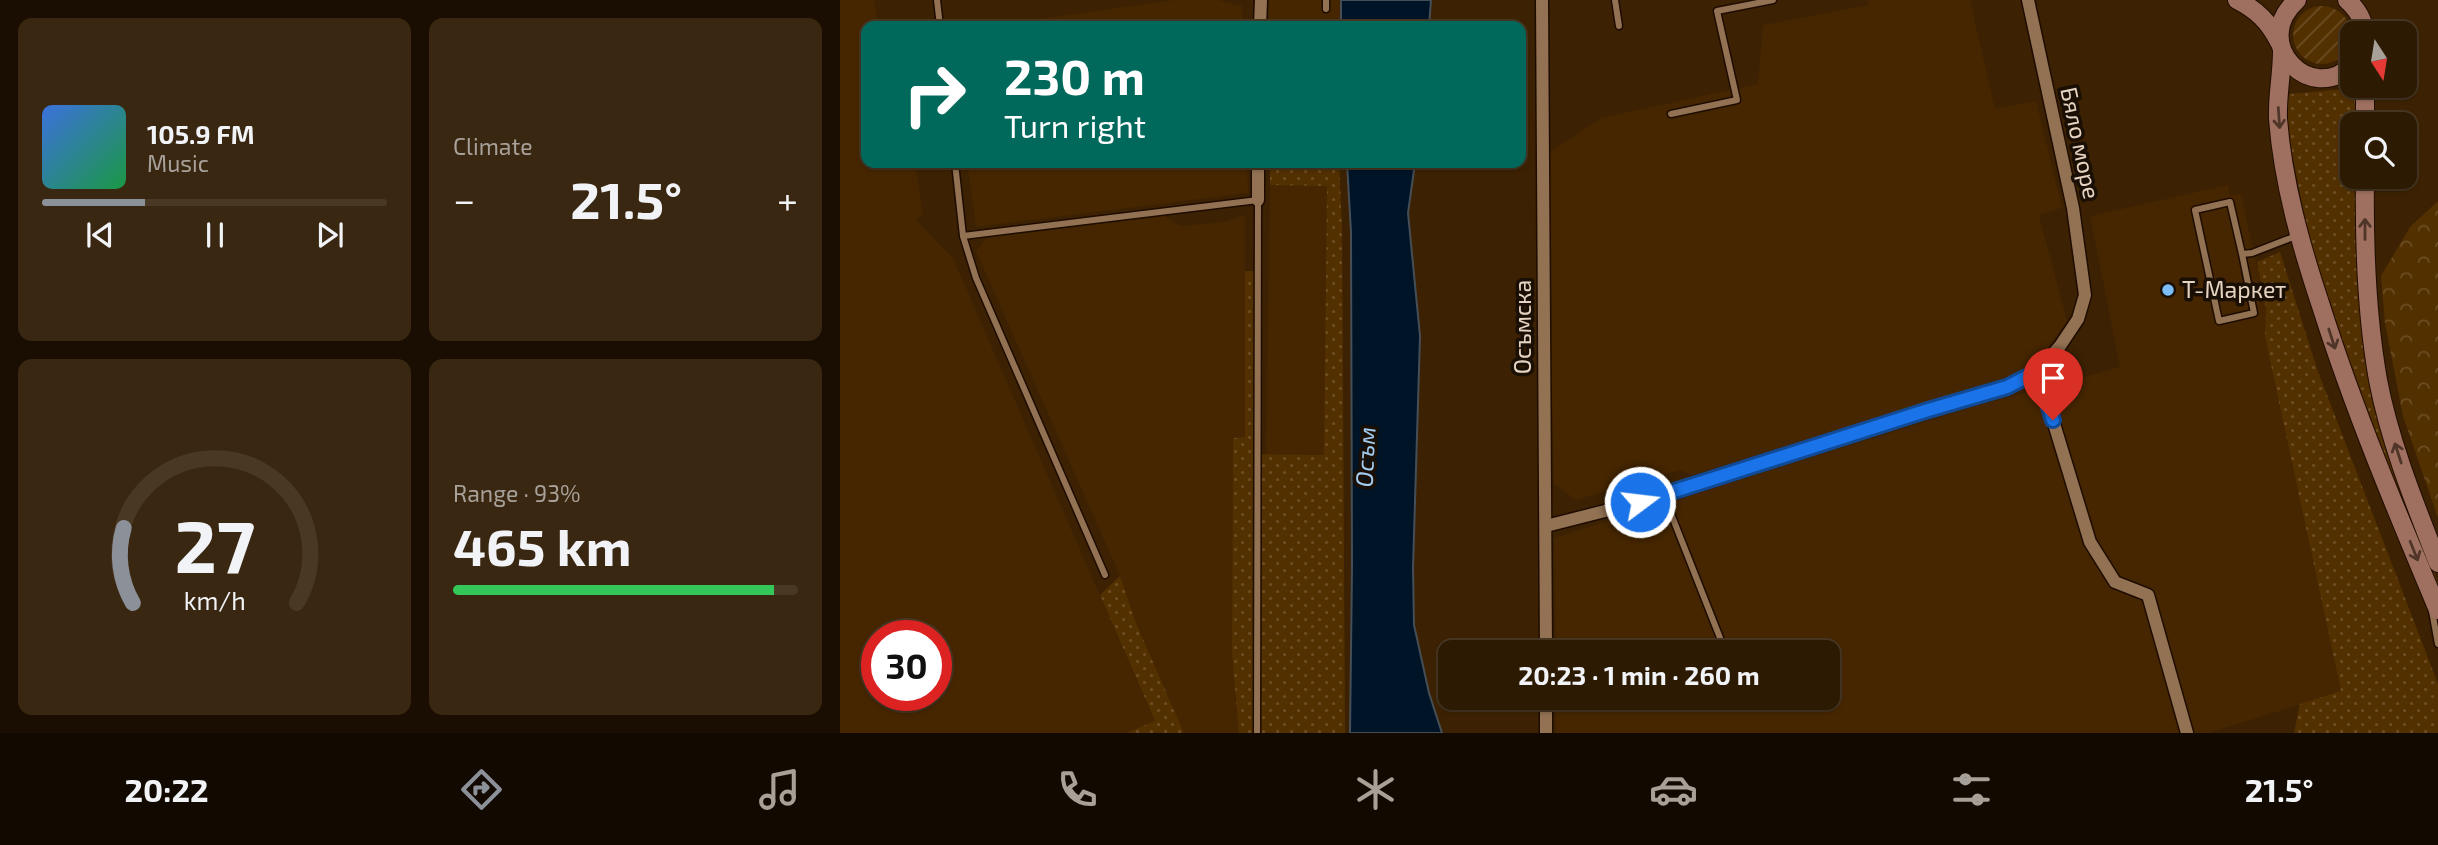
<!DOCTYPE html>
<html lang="en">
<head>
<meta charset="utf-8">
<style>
  body { margin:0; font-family:"Exo 2",sans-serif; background:#392711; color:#f1f3f6; height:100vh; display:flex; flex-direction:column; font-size:26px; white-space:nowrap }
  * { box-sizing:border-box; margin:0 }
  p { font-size:23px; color:#a7a199 }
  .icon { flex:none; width:38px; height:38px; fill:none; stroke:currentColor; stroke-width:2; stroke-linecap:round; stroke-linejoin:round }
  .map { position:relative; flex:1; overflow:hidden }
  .details { display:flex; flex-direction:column; gap:18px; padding:18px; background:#190e01; width:840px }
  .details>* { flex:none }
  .hud { position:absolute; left:21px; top:21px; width:665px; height:147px; border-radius:14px; box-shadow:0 2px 5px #0004,0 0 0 2px #483824; background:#00695c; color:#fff; overflow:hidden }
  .needle { width:46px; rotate:168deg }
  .buttons { position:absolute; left:1500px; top:21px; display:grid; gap:14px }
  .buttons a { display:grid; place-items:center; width:77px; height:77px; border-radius:14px; background:#2d1a02; box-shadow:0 2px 5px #0004,0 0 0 2px #483824; font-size:35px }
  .speed { position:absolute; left:21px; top:620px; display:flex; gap:14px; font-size:35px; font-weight:700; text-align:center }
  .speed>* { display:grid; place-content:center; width:91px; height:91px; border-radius:50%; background:#2d1a02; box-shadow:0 2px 5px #0004,0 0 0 2px #483824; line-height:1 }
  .speed .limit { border:10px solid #d22; background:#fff; color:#111 }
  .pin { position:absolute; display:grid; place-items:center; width:60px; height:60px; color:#fff; margin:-72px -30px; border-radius:50% 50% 50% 0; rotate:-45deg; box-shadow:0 0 7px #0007 }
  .pin .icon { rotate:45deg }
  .me { position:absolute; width:77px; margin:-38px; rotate:75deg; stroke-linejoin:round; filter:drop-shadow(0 0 5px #0008) }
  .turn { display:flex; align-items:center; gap:24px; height:147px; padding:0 28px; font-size:32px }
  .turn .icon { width:91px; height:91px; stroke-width:2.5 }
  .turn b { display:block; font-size:49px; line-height:60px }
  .big { font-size:52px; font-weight:700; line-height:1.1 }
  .details .widget { flex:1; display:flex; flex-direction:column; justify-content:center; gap:10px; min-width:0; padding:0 24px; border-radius:14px; background:#392711 }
  .details .dial { align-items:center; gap:0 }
  .dial svg { height:182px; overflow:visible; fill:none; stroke:#483824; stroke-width:7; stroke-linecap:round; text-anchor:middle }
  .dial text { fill:#f1f3f6; stroke:none }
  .song { display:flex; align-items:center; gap:21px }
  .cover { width:84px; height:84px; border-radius:10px; background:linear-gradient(135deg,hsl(220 70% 55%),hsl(140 70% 35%)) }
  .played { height:7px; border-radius:4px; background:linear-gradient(90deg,#8c9099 30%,#483824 30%) }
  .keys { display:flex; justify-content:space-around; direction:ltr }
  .heat { display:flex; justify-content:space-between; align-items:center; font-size:38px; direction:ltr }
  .charge { height:10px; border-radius:5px; background:linear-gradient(90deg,#34c759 93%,#483824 0) }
  .details .tiles { flex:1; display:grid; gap:18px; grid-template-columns:repeat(2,1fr) }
  .trip { position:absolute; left:598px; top:640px; width:402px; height:70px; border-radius:14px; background:#2d1a02; box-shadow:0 2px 5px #0004,0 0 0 2px #483824; font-weight:700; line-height:70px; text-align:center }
  .tab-bar { display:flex; height:112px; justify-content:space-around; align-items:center; background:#120a01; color:#a7a199 }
  .tab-bar .icon { width:49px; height:49px }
  .tab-bar .on { color:#8c9099 }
  .tab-bar b { font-size:32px; color:#f1f3f6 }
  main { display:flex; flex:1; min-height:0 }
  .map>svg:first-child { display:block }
  .built { fill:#462600; fill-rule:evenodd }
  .grass { fill:url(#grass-dots) }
  .forest { fill:url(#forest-crowns) }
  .garden { fill:url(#garden-furrows) }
  .water { fill:#001428; stroke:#454e56; stroke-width:2 }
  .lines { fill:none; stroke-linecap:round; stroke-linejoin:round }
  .lane-casing { stroke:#1f0c00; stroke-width:9 }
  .street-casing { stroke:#1f0c00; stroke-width:15 }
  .secondary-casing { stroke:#1f0c00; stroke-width:20 }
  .lane { stroke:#927253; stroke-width:6 }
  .street { stroke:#927253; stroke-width:12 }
  .secondary { stroke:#9f7060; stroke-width:18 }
  .oneway { stroke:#4f3629 }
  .route-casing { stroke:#114b97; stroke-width:18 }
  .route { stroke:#1a73e8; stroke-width:12 }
  .poi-dot { fill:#7bbef9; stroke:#1a0f04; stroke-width:2.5 }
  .labels { text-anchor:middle; stroke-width:7; stroke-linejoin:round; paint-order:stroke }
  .street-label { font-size:23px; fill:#e6d4c3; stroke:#1a0f04 }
  .poi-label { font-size:23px; fill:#e6d4c3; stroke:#1a0f04; text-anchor:start }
  .water-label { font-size:24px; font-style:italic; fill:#a2ccf1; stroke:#1a0f04 }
</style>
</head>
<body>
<main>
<section class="details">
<div class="tiles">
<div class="widget">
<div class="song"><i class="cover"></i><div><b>105.9 FM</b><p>Music</p></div></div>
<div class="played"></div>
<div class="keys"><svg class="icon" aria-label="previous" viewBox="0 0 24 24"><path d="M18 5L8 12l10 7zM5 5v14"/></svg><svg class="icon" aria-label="pause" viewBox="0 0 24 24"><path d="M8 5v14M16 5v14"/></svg><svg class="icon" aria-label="next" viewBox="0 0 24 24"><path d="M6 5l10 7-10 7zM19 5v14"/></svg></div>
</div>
<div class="widget"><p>Climate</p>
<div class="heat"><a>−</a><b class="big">21.5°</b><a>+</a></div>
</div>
<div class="widget dial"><svg viewBox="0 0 100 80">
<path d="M14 69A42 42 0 1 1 86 69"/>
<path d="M14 69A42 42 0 0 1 10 36" stroke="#8c9099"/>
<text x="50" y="56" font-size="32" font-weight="700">27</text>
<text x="50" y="72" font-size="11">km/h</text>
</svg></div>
<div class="widget"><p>Range · 93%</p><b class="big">465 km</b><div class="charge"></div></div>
</div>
</section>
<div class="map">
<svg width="1598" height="733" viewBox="0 0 1598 733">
  <defs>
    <pattern id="grass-dots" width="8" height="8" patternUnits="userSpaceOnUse" patternTransform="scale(1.75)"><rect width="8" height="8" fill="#533000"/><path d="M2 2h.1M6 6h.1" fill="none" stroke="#6c4d24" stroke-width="1.8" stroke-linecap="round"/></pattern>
    <pattern id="forest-crowns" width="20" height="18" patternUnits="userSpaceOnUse" patternTransform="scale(1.75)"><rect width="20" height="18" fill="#533000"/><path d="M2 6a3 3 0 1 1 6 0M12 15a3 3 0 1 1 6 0" fill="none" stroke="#6c4d24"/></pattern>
    <pattern id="garden-furrows" width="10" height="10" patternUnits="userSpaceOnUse" patternTransform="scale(1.75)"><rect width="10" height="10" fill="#533000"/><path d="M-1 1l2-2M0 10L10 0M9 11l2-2" fill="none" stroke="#6c4d24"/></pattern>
  </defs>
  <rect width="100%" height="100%" fill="#3c2202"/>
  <g class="built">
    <path d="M0,0h34l4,26h-12v137h49l8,51 -7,6 37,38 202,464 -29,11h-286zM37,635h59v60h-59z"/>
    <path d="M334,0h44l24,6 1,20h-254z"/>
    <rect x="429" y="0" width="72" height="26"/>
    <path d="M1027,0h103l25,109 41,-8 26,107 -23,7 28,106 -35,48 -340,106 -12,-5 -104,30 -22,-16 -6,-278 2,-54 51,-34 157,-34 5,-59 105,-20z"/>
    <path d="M127,163h280l1,30 -272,34z"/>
    <path d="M430,185h57l-3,270 -58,-1z"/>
    <path d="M1388,185l2,11 11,-2 25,114 -1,30 76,354 -133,41h-652v-35h273v-45h-273l-2,-115 423,-132 143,-39 -30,-151z"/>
    <path d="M405,215v222l-12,1 -1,215 7,80h-55l-48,-110 -16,-47 -144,-325 10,-13 178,-22 17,10 43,-4z"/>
  </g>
  <g class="grass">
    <path d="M1518,88l1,36h-7v53h6l-1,80 5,68 41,167 35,91v7c-56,-136 -115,-272 -142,-417 -4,-24 -12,-54 -7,-79z"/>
    <path d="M430,163h69l3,64 3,506h-106l-7,-80 1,-215 12,-1v-166h14l-1,183 66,1 3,-269 -57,-1z"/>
    <path d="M1440,252l37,117 121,315v49h-144l6,-29 41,-13 -76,-354 1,-29 -9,-46z"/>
    <path d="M280,576l16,47 48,110h-58l29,-12 -55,-126z"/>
  </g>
  <path class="forest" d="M1598,201v317l-35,-102 -18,-93 -4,-47 29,-49z"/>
  <circle class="garden" cx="1482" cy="35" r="29"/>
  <g class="water">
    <path d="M501,0h90l-2,26h-88z"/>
    <path d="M507,163h68l-7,50 12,123 -7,232 1,57 15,68 13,40h-92l2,-166 -1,-335z"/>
  </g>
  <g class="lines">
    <g class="lane-casing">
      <g id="lane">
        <path d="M97,0l3,26"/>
        <path d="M486,0v9"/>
        <path d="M775,0l4,26"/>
        <path d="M831,114l66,-14 -20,-89 56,-11"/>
        <path d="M115,163l8,73 13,42 129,297"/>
        <path d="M123,236l295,-36 -1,533"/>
        <path d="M1402,254l12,59 -35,8 -24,-111 35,-8 12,52 10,-1 44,-17"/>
        <path d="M824,496l62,157"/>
        <path d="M1592,611l6,33"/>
      </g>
    </g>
    <g class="street-casing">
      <g id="street">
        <path d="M702,0l4,653"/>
        <path d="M420,26l1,-26"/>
        <path d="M418,200v-37"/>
        <path d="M1198,371l52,171 25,40 33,13 39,138"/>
        <path d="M706,526l118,-30 261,-85 82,-24 31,-16 22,-25 18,-27 7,-24 -12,-87 -45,-208"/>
        <path d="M706,698v35"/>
      </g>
    </g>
    <g class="secondary-casing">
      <g id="secondary">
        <path d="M1397,0c20,10 32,22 42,42"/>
        <path d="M1457,0c-48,43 14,106 55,65"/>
        <path d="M1507,0c11,10 16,19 18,33"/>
        <path d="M1442,51c0,23 -5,45 -4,68 5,64 23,127 43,187 33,104 75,204 117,304"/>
        <path d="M1525,86v38"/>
        <path d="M1525,177c-1,68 1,135 13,203 12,63 37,124 60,183"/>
      </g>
    </g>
    <use href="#lane" class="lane"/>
    <use href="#street" class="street"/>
    <use href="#secondary" class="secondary"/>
  </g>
  <defs><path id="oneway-shaft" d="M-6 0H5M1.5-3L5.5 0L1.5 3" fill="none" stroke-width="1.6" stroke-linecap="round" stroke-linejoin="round" transform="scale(1.75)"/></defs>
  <g class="oneway">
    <use href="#oneway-shaft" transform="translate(1439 118) rotate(86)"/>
    <use href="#oneway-shaft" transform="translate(1525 229) rotate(-90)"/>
    <use href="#oneway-shaft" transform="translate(1492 339) rotate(72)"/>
    <use href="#oneway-shaft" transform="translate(1558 453) rotate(-108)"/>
    <use href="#oneway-shaft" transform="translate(1574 551) rotate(68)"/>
  </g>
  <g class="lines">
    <g class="route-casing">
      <path id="route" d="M800,502l285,-91 82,-24 31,-16 15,49"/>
    </g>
    <use href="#route" class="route"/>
  </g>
  <circle class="poi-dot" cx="1328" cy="290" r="7"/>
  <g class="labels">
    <g class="street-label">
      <text transform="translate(1240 143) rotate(78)" y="8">Бяло море</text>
      <text transform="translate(683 327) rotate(-90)" y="8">Осъмска</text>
    </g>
    <g class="poi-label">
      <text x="1342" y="298">Т-Маркет</text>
    </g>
    <g class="water-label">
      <text transform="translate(526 457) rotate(-87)" y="8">Осъм</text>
    </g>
  </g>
</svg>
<div class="buttons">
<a><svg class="needle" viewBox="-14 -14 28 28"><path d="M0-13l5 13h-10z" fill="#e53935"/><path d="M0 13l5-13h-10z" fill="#a7a199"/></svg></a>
<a><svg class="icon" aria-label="search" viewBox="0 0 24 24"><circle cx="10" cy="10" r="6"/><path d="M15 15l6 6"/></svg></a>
</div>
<div class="speed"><div class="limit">30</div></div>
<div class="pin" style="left:1213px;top:420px;background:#d93025"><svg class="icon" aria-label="arrive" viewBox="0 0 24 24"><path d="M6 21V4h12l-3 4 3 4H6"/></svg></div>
<svg class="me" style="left:800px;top:502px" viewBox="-20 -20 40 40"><circle r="17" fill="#1a73e8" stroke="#fff" stroke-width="3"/><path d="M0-11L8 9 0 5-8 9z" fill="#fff"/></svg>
<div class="trip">20:23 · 1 min · 260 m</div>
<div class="hud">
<div class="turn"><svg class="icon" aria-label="right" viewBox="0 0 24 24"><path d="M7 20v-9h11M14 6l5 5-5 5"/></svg><div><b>230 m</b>Turn right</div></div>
</div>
</div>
</main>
<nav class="tab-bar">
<b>20:22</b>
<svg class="icon on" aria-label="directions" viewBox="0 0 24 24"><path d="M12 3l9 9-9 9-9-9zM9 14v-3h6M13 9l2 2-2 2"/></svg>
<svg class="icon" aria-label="music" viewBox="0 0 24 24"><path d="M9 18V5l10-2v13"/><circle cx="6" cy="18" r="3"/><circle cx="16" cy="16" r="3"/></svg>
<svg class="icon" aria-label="phone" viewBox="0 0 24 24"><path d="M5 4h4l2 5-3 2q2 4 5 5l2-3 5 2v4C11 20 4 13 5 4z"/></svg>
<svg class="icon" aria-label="climate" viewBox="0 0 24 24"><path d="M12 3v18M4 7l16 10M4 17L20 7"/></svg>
<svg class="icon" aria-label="car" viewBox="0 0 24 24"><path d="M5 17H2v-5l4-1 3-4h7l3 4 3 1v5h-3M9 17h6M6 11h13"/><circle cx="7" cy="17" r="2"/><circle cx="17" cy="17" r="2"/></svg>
<svg class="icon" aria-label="filters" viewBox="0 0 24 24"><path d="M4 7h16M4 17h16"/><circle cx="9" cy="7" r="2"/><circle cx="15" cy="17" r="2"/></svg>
<b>21.5°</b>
</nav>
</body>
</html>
